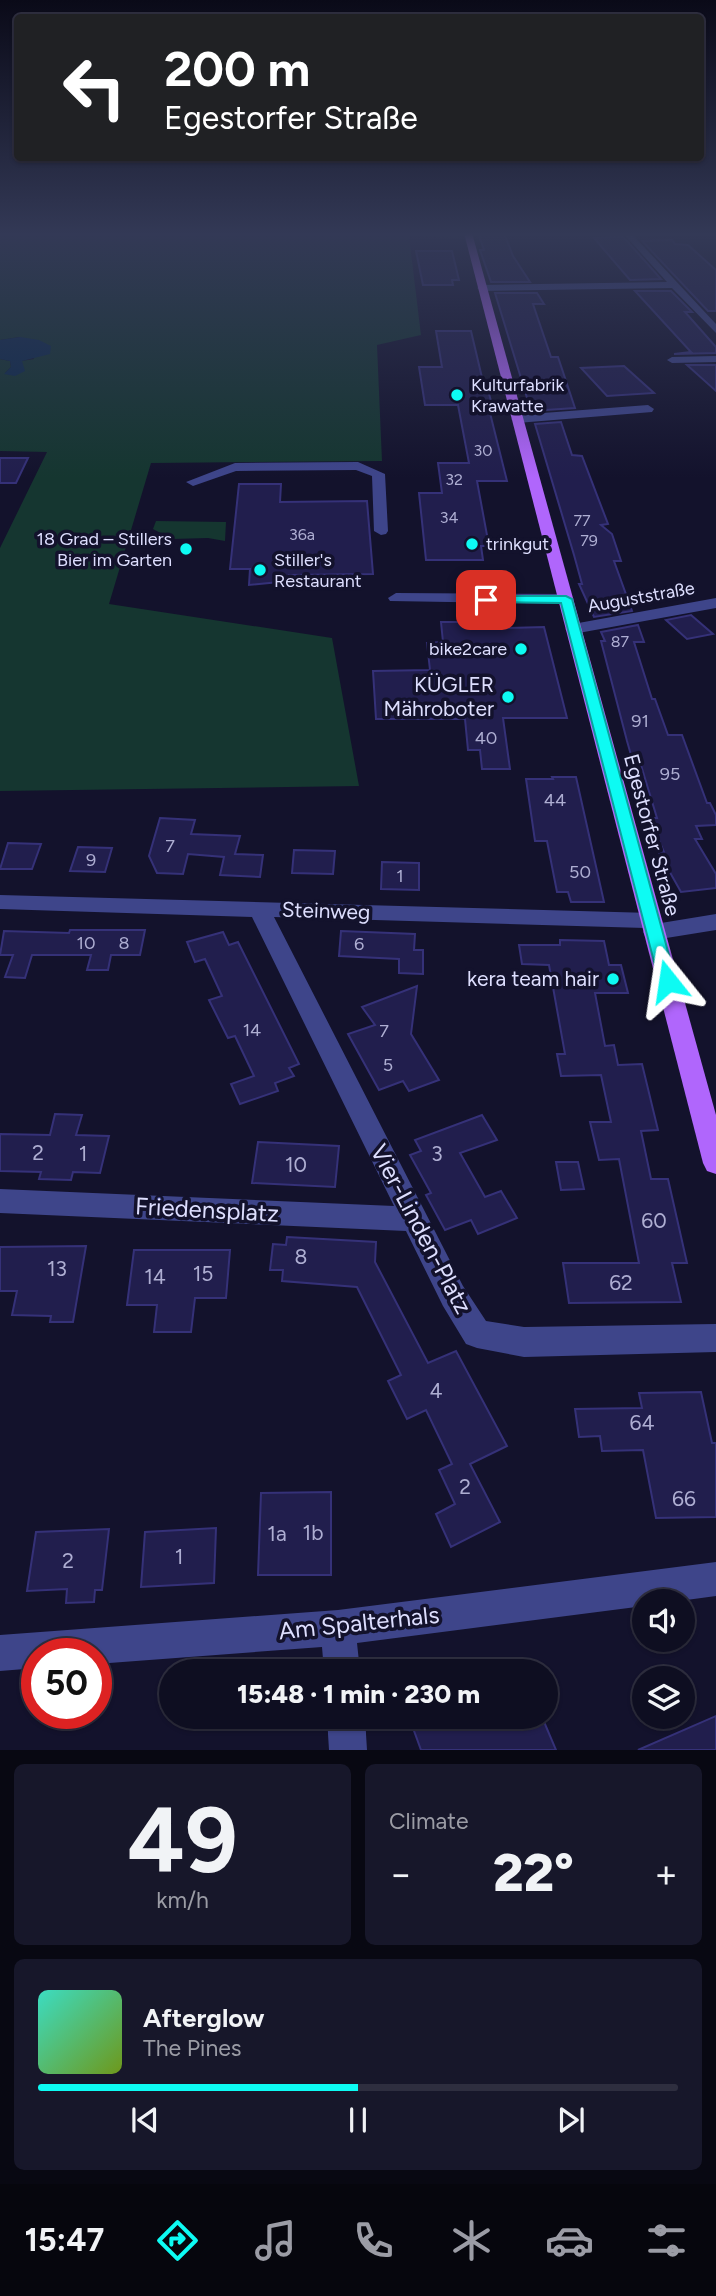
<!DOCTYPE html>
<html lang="en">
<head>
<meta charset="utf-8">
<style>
  body { margin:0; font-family:Figtree,sans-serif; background:#17172a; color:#f1f3f6; height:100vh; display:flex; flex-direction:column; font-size:26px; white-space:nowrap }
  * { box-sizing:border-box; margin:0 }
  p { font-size:23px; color:#9b9ca5 }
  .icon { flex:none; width:38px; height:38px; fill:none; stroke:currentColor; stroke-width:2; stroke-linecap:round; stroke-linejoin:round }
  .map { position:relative; height:1750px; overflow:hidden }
  .sheet { display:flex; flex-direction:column; gap:14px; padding:14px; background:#080812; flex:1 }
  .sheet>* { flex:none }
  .hud { position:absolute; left:14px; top:14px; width:690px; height:147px; border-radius:7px; box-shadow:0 2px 5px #0004,0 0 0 2px #2e2e3f; background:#202124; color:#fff; overflow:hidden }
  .fabs { position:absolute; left:632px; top:1589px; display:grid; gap:14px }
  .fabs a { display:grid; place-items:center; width:63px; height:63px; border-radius:50%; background:#0e0e21; box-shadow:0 2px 5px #0004,0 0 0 2px #2e2e3f; font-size:35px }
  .speed { position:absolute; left:21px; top:1638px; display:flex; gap:14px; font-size:35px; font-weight:700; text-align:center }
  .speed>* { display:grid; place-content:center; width:91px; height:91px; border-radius:50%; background:#0e0e21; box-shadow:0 2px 5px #0004,0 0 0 2px #2e2e3f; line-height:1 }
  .speed .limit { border:10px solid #d22; background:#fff; color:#111 }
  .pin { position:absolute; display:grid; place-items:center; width:60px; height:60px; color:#fff; margin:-30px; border-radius:14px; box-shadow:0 4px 10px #0006 }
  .me { position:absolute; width:77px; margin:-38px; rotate:345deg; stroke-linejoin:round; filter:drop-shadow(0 0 5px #0008) }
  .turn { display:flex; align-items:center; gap:24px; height:147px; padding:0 35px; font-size:32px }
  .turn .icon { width:91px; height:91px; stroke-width:2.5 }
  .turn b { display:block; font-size:49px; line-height:60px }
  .big { font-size:52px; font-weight:800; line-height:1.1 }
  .sheet .card { flex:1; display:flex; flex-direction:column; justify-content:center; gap:10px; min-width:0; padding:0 24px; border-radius:10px; background:#17172a }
  .sheet .dial { align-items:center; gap:0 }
  .dial b { font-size:91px; line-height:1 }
  .song { display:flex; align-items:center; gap:21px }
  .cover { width:84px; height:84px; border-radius:10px; background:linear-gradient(135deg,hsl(170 70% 55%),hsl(80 70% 35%)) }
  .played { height:7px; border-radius:4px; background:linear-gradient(90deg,#0dfbf3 50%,#2e2e3f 50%) }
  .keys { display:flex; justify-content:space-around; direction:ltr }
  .heat { display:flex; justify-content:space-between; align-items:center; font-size:38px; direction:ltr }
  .sheet .tiles { flex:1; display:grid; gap:14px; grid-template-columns:1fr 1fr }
  .card:last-child { grid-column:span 2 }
  .trip { position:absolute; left:159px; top:1659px; width:399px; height:70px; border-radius:35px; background:#0e0e21; box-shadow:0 2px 5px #0004,0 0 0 2px #2e2e3f; font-weight:800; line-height:70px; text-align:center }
  .dock { display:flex; height:112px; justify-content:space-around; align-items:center; background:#06060d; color:#9b9ca5 }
  .dock .icon { width:49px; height:49px }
  .dock .selected { color:#0dfbf3 }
  .dock b { font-size:32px; color:#f1f3f6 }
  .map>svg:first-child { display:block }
  .green { fill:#153630 }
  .water { fill:#0c2b4b }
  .building { fill:#211e4d; stroke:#353178; stroke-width:2 }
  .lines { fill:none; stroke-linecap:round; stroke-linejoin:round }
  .minor { fill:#3e458a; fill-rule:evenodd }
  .major { fill:#b066fc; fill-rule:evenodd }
  .route { fill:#0dfbf3; stroke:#08a39e; stroke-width:2 }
  .poi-dot { fill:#0dfbf3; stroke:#13122c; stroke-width:2.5 }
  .labels { text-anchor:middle; stroke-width:7; stroke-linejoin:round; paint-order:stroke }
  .far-number-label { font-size:16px; fill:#aeaed2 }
  .far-poi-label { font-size:18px; fill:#dddefe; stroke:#13122c; text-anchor:start }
  .far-street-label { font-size:18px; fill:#dddefe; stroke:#13122c }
  .number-label { font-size:18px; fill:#aeaed2 }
  .poi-label { font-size:21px; fill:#dddefe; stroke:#13122c; text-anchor:end }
  .street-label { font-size:21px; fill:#dddefe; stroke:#13122c }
  .near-number-label { font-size:21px; fill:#aeaed2 }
  .near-street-label { font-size:24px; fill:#dddefe; stroke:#13122c }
</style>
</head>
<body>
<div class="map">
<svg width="716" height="1750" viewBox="0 0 716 1750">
  <rect width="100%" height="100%" fill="#13122c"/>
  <g class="green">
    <path d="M0,233h458l2,5 -51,-2 12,99 -44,10 5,116 -231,2 -42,141 223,34 27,148 -359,5v-243l47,-96 -47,-1v-92l10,2 1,6 -6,6 18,-7 -2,-5 13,-2 -14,-22 -20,3z"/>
    <path d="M156,521l70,1 -1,19 -17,-3 -36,1 -19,-10z"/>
  </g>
  <path class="water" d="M20,337l19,3 12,6 -1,8 -28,7 3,10 -10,5 -11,-2 7,-7 -1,-6 -10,-2v-19z"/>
  <g class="building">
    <path d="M478,233h26l9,23 17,26h-39l-11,-32h4z"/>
    <path d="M622,237l5,4 34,38 -31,1 -36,-42z"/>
    <path d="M672,240l3,4 13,1 28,25v41h-8l-66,-70z"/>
    <path d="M416,251h36l7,29h-7l1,5h-30z"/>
    <path d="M635,291h36l21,21h-7l31,35v6l-42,1 17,-2z"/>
    <path d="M495,293h42l7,11h-11l18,53h7l17,51 -44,3z"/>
    <path d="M436,331h35l13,55h3l5,19h-4l19,76h-30l12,65h-8l2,14h-57l-7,-67h23l-4,-30h31l-11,-58h-33l-6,-38h23z"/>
    <path d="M687,365h29v26z"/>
    <path d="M624,366l30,27 -47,3 -26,-28z"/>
    <path d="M561,422l11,33 10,1 26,68 -7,1 11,9 9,27h-7l18,50 -38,6 -15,-33h3l-8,-29 -39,-131z"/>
    <path d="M0,458h28l-12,25h-16z"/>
    <path d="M239,484h42l-1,18 87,-1 6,73 -84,1v6l-40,4 1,-16h-20z"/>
    <path d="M691,615l22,19 -26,5 -21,-19z"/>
    <path d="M441,622h63l2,6 38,-1 23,91h-64l7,51h-28l-2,-19h-12l-3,-31h-89l-3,-48 57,-1 -3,-27 16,-1z"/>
    <path d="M638,625l6,17h-10l18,57h3l13,36h14l25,68h3l6,12v10l-20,1 6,13h-7l21,35v14l-35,4 -22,-39 5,-1 -15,-34h8l-17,-56h-7l-6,-21 -26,-100h4l-4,-9z"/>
    <path d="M552,777h24l28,125h-33l-3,-10h-11l-10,-51h-12l-9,-62h27z"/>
    <path d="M160,818l35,2 -4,14 49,2 -5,18 28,1 -3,22 -40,-2 4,-18 -36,-3 -5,20 -26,-1 -8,-17z"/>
    <path d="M8,843l33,1 -9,25h-32z"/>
    <path d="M78,847l34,1 -7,24 -35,-1z"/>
    <path d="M294,850l41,1 -2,23 -41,-1z"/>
    <path d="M382,862l37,1v27l-38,-1z"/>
    <path d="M70,930h75l-5,25h-29l-3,15h-21l4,-15h-59l-7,23 -20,-1 8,-22h-13l4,-24 65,2z"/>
    <path d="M341,931l74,3 -1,16h9v24l-24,-1v-14l-60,-3z"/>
    <path d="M223,932l6,13 9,-3 61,122 -10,4 5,8 -19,7 3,8 -38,13 -9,-20 23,-8 -19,-40 -7,2 -19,-38 13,-4 -17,-37 -10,3 -8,-20z"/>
    <path d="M560,940l44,1 5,24h12l7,28h-33l10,53 9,-1 4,20 24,-1 16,66 -17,1 10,48h17l19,84h-15l9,39 -112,1 -6,-40h76l-20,-104 -20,1 -9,-38h21l-10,-47 -40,1 -4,-22h8l-16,-89 -27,-1 -3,-19h41z"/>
    <path d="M417,986l-6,48 28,46 -30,11 -6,-10 -24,9 -31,-56 27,-9 -13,-18z"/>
    <path d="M55,1114l27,1 -6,20 33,1 -9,37 -27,-1 -2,8 -32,-1 2,-7 -41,-1v-37l50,1z"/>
    <path d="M482,1115l15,25 -37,13 25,44 16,-6 16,27 -39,16 -7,-14 -26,10 -19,-35 5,-2 -21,-38 11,-4 -6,-11z"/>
    <path d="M258,1142l81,4 -4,41 -83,-4z"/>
    <path d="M556,1162h22l6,27 -23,1z"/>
    <path d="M287,1237l89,5 -1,20 53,101 28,-12 51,95 -37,18 30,58 -49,25 -15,-33 19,-10 -16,-34 13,-6 -26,-54 -19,9 -19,-38 13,-6 -44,-88 -75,-6 1,-11h-13l3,-26 13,1z"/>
    <path d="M86,1246l-13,76h-23l1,-6 -39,-1 5,-24h-17v-44z"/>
    <path d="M134,1250h96l-4,48h-31l-4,34h-37l3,-27h-30z"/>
    <path d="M701,1392l11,51h4v74l-60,1 -13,-68 -41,1 -2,-15 -21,1 -4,-28 67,-1 -3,-15z"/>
    <path d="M331,1492v83h-73l3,-82z"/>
    <path d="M216,1528l-2,55 -73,4 4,-55z"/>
    <path d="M109,1529l-7,61h-7l-1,12 -28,1 1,-14 -40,2 9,-59z"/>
    <path d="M716,1716v34h-78z"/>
    <path d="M409,1717h133l14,33h-135z"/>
  </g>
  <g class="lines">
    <g class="minor">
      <path d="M623,233h8l85,91v9l-44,-45 -190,3 -5,-3 5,-3 185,-3z"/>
      <path d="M716,356v6l-44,1 -5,-3 5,-3z"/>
      <path d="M648,405l6,4 -2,3 -135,11 -6,-4 6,-4z"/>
      <path d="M358,462l27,12 3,57 -2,3 -5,1 -7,-4 -2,-55 -16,-6 -120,1 -43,15 -7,-4 49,-19z"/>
      <path d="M396,593l170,1 8,5 -8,5 -176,-3 -2,-3z"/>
      <path d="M716,598v10l-143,26 -8,-5 8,-5z"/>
      <path d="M0,895l651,18 8,3 2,7 55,-9v16l-62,10 -8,-2 -3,-6 2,-4 -371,-11 189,369 23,35 38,6 192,-3v28l-192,5 -47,-9 -11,-4 -23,-38 -37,-75 -406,-18v-24l394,17 -142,-289 -252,-8z"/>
      <path d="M716,1562v34l-37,5h-35v5l-287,37 3,28h-36l-2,-24 -226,17v-10h-59v14l-37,3v-36l338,-25z"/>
      <path d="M327,1717h38l2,33h-38z"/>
    </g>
    <path class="major" d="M464,233h8l244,882v59l-9,-3 -4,-8z"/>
  </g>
  <linearGradient id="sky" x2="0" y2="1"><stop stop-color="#0a0a18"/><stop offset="0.49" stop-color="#333956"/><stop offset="1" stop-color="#333956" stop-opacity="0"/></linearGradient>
  <rect width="716" height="478" fill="url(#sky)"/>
  <path class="route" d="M486,596h80l6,3 104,382 -2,5h-13l-2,-5 -98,-378 -79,-1 -2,-2z"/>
  <g class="poi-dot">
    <circle cx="457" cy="395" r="7"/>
    <circle cx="472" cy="544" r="7"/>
    <circle cx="186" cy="549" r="7"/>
    <circle cx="260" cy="570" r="7"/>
    <circle cx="521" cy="649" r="7"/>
    <circle cx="508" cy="697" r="7"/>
    <circle cx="613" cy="979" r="7"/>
  </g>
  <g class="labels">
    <g class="far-number-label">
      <text x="483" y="456">30</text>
      <text x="454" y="485">32</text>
      <text x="449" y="523">34</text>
      <text x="582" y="526">77</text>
      <text x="302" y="540">36a</text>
      <text x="589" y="546">79</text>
      <text x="620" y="647">87</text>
    </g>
    <g class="far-poi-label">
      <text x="471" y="391">Kulturfabrik<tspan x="471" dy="21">Krawatte</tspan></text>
      <text x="172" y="545" text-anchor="end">18 Grad – Stillers<tspan x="172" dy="21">Bier im Garten</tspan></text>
      <text x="486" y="550">trinkgut</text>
      <text x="274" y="566">Stiller's<tspan x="274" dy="21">Restaurant</tspan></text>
      <text x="507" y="655" text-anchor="end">bike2care</text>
    </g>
    <g class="far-street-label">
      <text transform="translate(641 597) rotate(-10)" y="6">Auguststraße</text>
    </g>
    <g class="number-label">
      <text x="640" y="727">91</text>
      <text x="486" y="744">40</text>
      <text x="670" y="780">95</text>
      <text x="555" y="806">44</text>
      <text x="170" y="852">7</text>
      <text x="91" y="866">9</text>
      <text x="580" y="878">50</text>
      <text x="400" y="882">1</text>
      <text x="86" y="949">10</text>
      <text x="124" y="949">8</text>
      <text x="359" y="950">6</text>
      <text x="252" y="1036">14</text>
      <text x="384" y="1037">7</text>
      <text x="388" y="1071">5</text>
    </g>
    <g class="poi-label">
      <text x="494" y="692">KÜGLER<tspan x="494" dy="24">Mähroboter</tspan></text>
      <text x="599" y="986">kera team hair</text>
    </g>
    <g class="street-label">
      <text transform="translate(652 835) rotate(75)" y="7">Egestorfer Straße</text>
      <text transform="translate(326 911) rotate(2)" y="7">Steinweg</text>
    </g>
    <g class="near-number-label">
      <text x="38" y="1160">2</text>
      <text x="83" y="1161">1</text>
      <text x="437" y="1161">3</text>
      <text x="296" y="1172">10</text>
      <text x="654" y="1228">60</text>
      <text x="301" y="1264">8</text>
      <text x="57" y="1276">13</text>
      <text x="203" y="1281">15</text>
      <text x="155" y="1284">14</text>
      <text x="621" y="1290">62</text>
      <text x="436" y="1398">4</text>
      <text x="642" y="1430">64</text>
      <text x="465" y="1494">2</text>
      <text x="684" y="1506">66</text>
      <text x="313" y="1540">1b</text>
      <text x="277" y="1541">1a</text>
      <text x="179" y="1564">1</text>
      <text x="68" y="1568">2</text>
    </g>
    <g class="near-street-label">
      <text transform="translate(207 1210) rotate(3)" y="8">Friedensplatz</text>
      <text transform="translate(421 1229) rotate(62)" y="8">Vier-Linden-Platz</text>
      <text transform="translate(359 1623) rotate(-6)" y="8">Am Spalterhals</text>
    </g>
  </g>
</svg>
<div class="fabs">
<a><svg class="icon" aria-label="sound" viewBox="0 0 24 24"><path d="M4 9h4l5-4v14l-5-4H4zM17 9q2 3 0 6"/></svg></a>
<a><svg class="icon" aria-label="layers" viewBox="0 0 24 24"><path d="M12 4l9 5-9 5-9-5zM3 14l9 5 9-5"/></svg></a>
</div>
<div class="speed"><div class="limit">50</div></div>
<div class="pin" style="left:486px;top:600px;background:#d93025"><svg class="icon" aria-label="arrive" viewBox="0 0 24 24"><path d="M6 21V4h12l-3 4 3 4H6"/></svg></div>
<svg class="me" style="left:668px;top:981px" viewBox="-20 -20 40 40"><path d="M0-17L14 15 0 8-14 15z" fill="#0dfbf3" stroke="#fff" stroke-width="4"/></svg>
<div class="trip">15:48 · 1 min · 230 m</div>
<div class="hud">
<div class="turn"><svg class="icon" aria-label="left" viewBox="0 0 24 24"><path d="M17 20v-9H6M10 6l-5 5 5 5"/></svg><div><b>200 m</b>Egestorfer Straße</div></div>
</div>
</div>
<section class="sheet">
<div class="tiles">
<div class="card dial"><b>49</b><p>km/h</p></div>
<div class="card"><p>Climate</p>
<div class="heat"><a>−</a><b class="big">22°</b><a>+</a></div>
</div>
<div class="card">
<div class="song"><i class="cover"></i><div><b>Afterglow</b><p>The Pines</p></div></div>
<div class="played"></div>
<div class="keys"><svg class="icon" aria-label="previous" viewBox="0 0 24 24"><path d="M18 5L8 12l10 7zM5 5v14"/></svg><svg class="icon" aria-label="pause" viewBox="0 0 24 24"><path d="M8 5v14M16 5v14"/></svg><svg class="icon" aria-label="next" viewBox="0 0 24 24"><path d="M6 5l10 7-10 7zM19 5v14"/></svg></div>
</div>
</div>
</section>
<nav class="dock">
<b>15:47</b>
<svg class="icon selected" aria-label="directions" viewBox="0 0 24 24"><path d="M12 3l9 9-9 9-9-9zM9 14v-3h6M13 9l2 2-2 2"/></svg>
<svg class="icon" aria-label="music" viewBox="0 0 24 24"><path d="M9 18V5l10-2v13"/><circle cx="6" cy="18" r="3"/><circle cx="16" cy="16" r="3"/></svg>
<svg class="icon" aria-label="phone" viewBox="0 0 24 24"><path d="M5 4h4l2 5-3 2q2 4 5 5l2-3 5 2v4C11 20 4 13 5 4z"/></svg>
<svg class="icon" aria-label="climate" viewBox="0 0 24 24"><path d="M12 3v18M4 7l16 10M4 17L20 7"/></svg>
<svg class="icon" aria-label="car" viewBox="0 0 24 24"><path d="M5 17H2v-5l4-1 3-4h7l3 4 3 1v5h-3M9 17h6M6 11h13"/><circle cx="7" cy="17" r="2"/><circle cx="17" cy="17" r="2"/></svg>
<svg class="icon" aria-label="filters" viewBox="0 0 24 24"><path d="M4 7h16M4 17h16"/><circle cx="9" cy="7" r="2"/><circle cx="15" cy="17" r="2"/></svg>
</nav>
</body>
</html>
